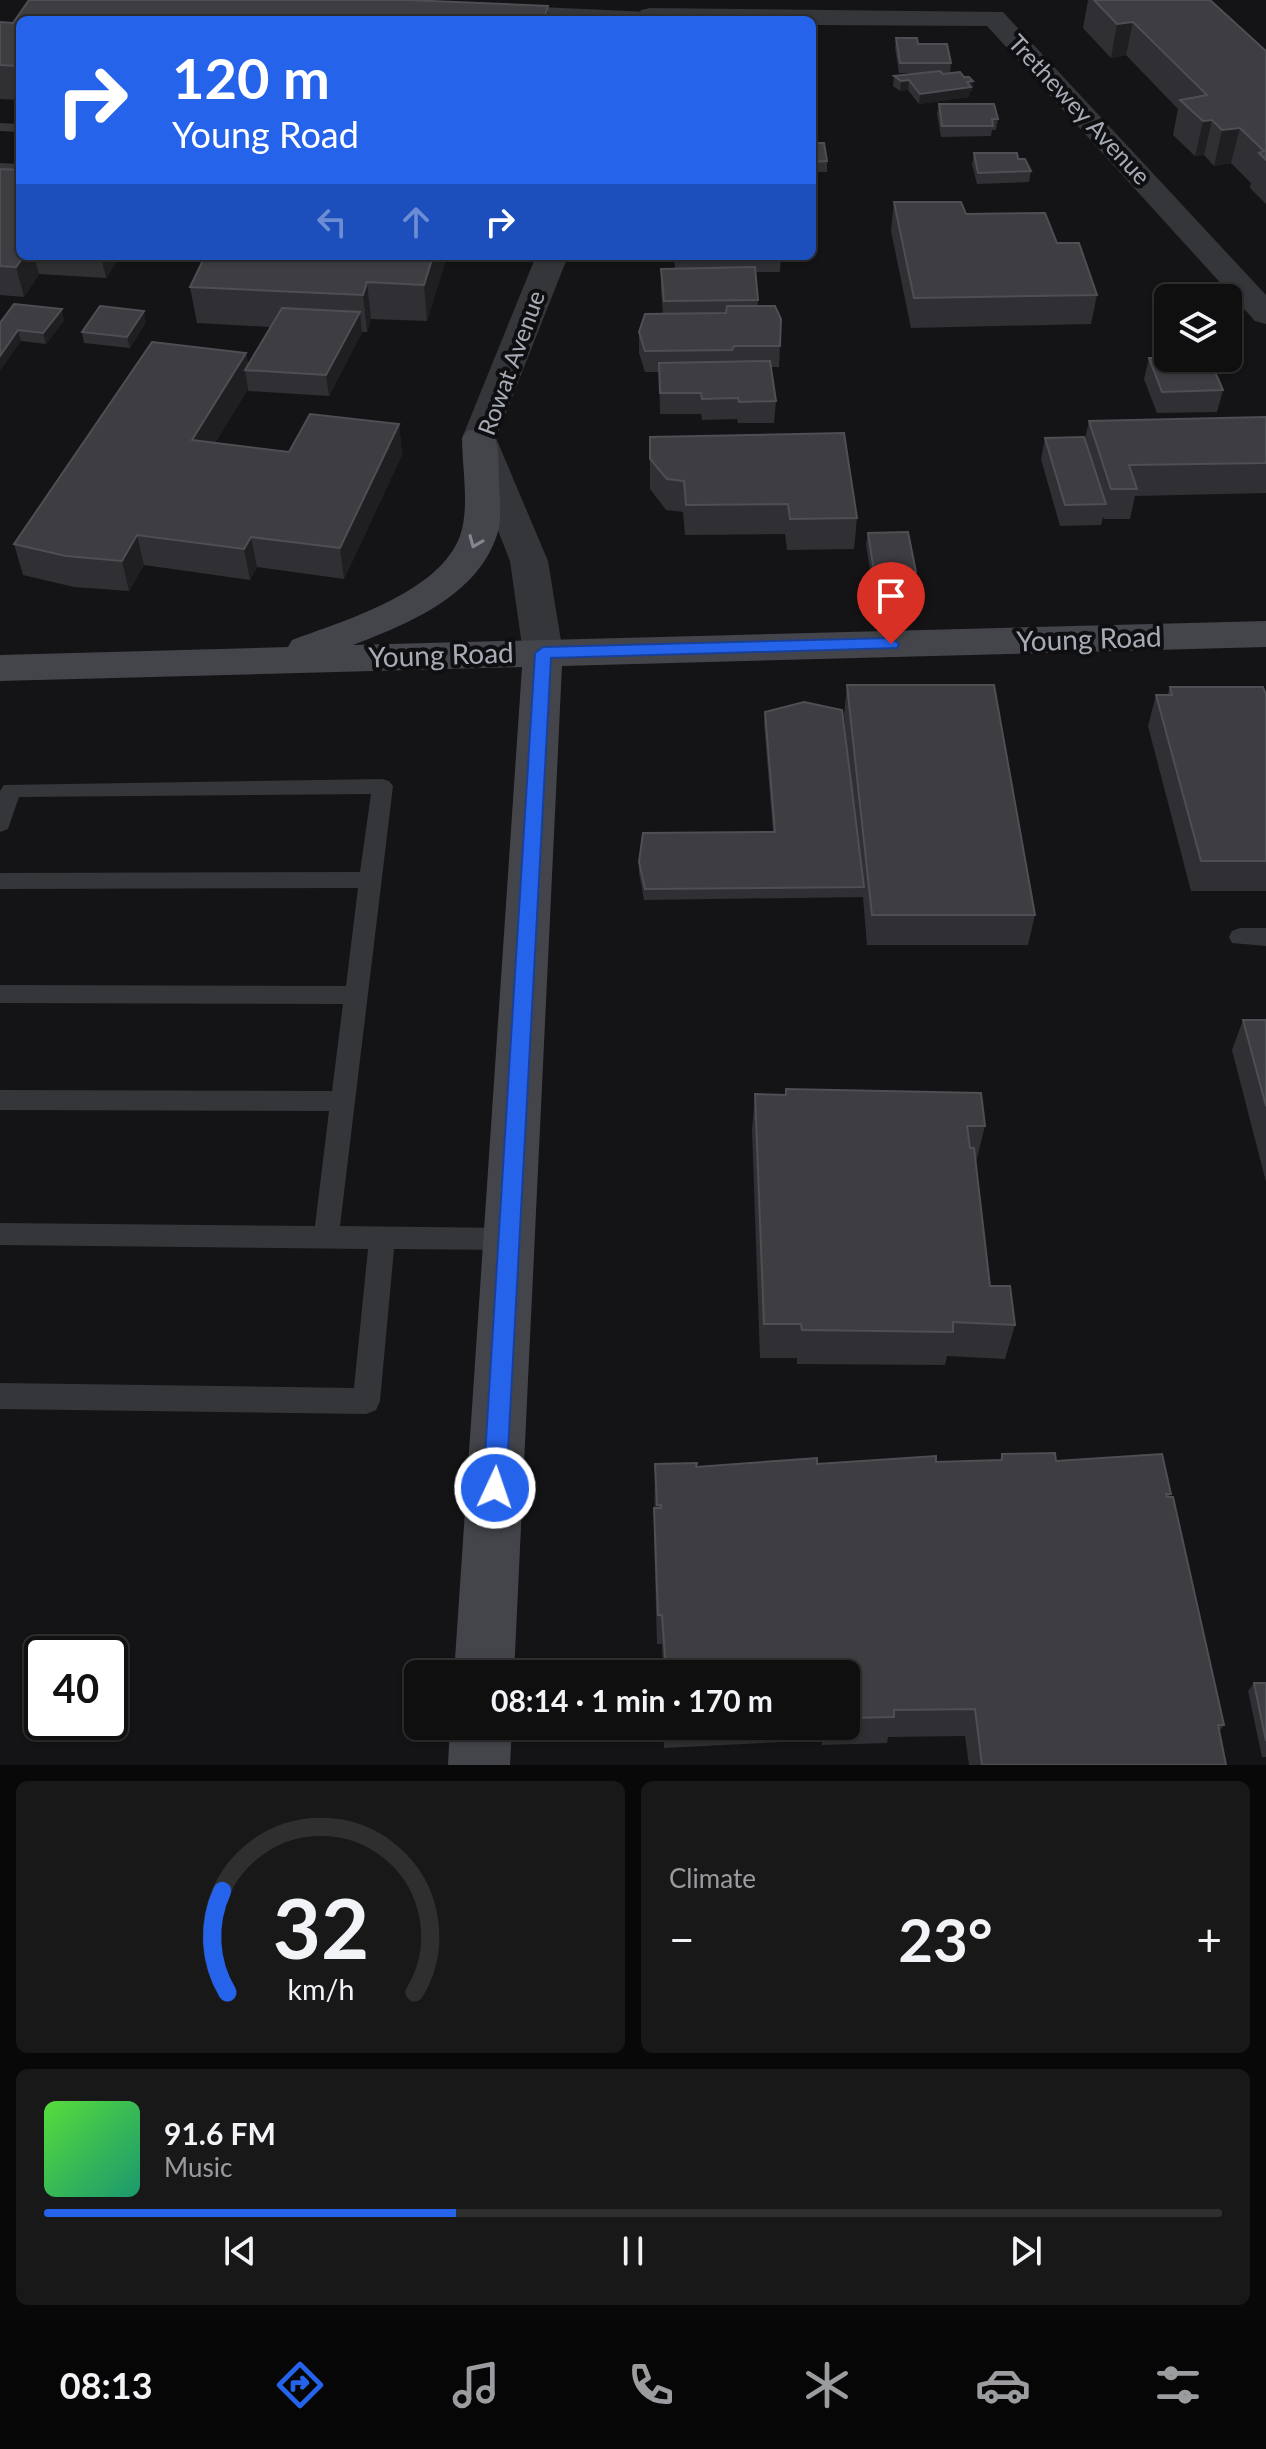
<!DOCTYPE html>
<html lang="en">
<head>
<meta charset="utf-8">
<style>
  body { margin:0; font-family:Lato,sans-serif; background:#181819; color:#f1f3f6; height:100vh; display:flex; flex-direction:column; font-size:30px; white-space:nowrap }
  * { box-sizing:border-box; margin:0 }
  p { font-size:26px; color:#9b9c9f }
  .icon { flex:none; width:44px; height:44px; fill:none; stroke:currentColor; stroke-width:2; stroke-linecap:round; stroke-linejoin:round }
  .map { position:relative; height:1765px; overflow:hidden }
  .side { display:flex; flex-direction:column; gap:16px; padding:16px; background:#080809; flex:1 }
  .side>* { flex:none }
  .banner { position:absolute; left:16px; top:16px; width:800px; height:244px; border-radius:12px; box-shadow:0 2px 6px #0004,0 0 0 2px #2f2f30; background:#2563eb; color:#fff; overflow:hidden }
  .fabs { position:absolute; left:1154px; top:284px; display:grid; gap:16px }
  .fabs a { display:grid; place-items:center; width:88px; height:88px; border-radius:12px; background:#0f0f10; box-shadow:0 2px 6px #0004,0 0 0 2px #2f2f30; font-size:40px }
  .speed { position:absolute; left:24px; top:1636px; display:flex; gap:16px; font-size:40px; font-weight:700; text-align:center }
  .speed>* { display:grid; place-content:center; width:104px; height:104px; border-radius:50%; background:#0f0f10; box-shadow:0 2px 6px #0004,0 0 0 2px #2f2f30; line-height:1 }
  .speed .limit { border:4px solid #111; border-radius:12px; background:#fff; color:#111 }
  .pin { position:absolute; display:grid; place-items:center; width:68px; height:68px; color:#fff; margin:-82px -34px; border-radius:50% 50% 50% 0; rotate:-45deg; box-shadow:0 0 8px #0007 }
  .pin .icon { rotate:45deg }
  .me { position:absolute; width:88px; margin:-44px; rotate:3deg; stroke-linejoin:round; filter:drop-shadow(0 0 6px #0008) }
  .turn { display:flex; align-items:center; gap:28px; height:168px; padding:0 24px; font-size:36px }
  .turn .icon { width:104px; height:104px; stroke-width:2.5 }
  .turn b { display:block; font-size:56px; line-height:68px }
  .lanes { display:flex; align-items:center; height:76px; padding:0 24px; background:#0003; justify-content:center; gap:40px; direction:ltr }
  .lanes .off { opacity:.35 }
  .big { font-size:60px; font-weight:700; line-height:1.1 }
  .side .widget { flex:1; display:flex; flex-direction:column; justify-content:center; gap:12px; min-width:0; padding:0 28px; border-radius:12px; background:#181819 }
  .side .dial { align-items:center; gap:0 }
  .dial svg { height:208px; overflow:visible; fill:none; stroke:#2f2f30; stroke-width:7; stroke-linecap:round; text-anchor:middle }
  .dial text { fill:#f1f3f6; stroke:none }
  .song { display:flex; align-items:center; gap:24px }
  .cover { width:96px; height:96px; border-radius:12px; background:linear-gradient(135deg,hsl(110 70% 55%),hsl(160 70% 35%)) }
  .played { height:8px; border-radius:4px; background:linear-gradient(90deg,#2563eb 35%,#2f2f30 35%) }
  .keys { display:flex; justify-content:space-around; direction:ltr }
  .heat { display:flex; justify-content:space-between; align-items:center; font-size:44px; direction:ltr }
  .side .tiles { flex:1; display:grid; gap:16px; grid-template-columns:1fr 1fr }
  .widget:last-child { grid-column:span 2 }
  .trip { position:absolute; left:404px; top:1660px; width:456px; height:80px; border-radius:12px; background:#0f0f10; box-shadow:0 2px 6px #0004,0 0 0 2px #2f2f30; font-weight:700; line-height:80px; text-align:center }
  .tabs { display:flex; height:128px; justify-content:space-around; align-items:center; background:#060606; color:#9b9c9f }
  .tabs .icon { width:56px; height:56px }
  .tabs .selected { color:#2563eb }
  .tabs b { font-size:36px; color:#f1f3f6 }
  .map>svg:first-child { display:block }
  .lines { fill:none; stroke-linecap:round; stroke-linejoin:round }
  .lane { fill:#35363a; fill-rule:evenodd }
  .street { fill:#35363a; fill-rule:evenodd }
  .secondary { fill:#43454a; fill-rule:evenodd }
  .wall { fill:#303034 }
  .shaded-wall { fill:#1f1f22 }
  .building { fill:#3d3d42; stroke:#4d4f54; stroke-width:2 }
  .oneway { stroke:#838790 }
  .route { fill:#2563eb; stroke:#184099; stroke-width:2 }
  .labels { text-anchor:middle; stroke-width:8; stroke-linejoin:round; paint-order:stroke }
  .far-street-label { font-size:24px; fill:#a6abb5; stroke:#0f0f11 }
  .street-label { font-size:28px; fill:#a6abb5; stroke:#0f0f11 }
</style>
</head>
<body>
<div class="map">
<svg width="1266" height="1765" viewBox="0 0 1266 1765">
  <rect width="100%" height="100%" fill="#141416"/>
  <g class="lines">
    <g class="lane">
      <path d="M518,6l132,6 7,4 -7,4 -137,-7 -2,-3z"/>
      <path d="M0,123l20,1v8l-20,-1z"/>
      <path d="M0,163l20,1v8l-20,-1z"/>
      <path d="M382,779l7,2 4,5 -53,440 169,2 9,3 4,8 -4,8 -9,3 -115,-1 -14,152 -4,9 -10,4 -366,-5v-26l354,5 14,-139 -368,-4v-22l315,3 14,-115 -329,-1v-20l332,1 11,-87 -343,-1v-18l346,1 12,-98 -358,1v-16l360,-1 11,-78 -352,3 -11,32 -8,3v-41l4,-6z"/>
      <path d="M1240,928h26v18l-34,-3 -3,-6 3,-6z"/>
    </g>
    <g class="street">
      <path d="M650,8l353,4 263,283v29l-11,-3 -268,-295 -175,-1v-5h-172l-3,-4 4,-6z"/>
      <path d="M536,256h32l-72,182 52,123 15,92 -6,9 -14,4 -14,-4 -6,-9 -13,-92 -48,-123z"/>
    </g>
    <g class="secondary">
      <path d="M479,428l12,3c10,13 7,37 8,54 1,16 3,35 -2,50 -20,61 -89,89 -144,110l913,-24v26l-704,19 -48,1008h-60l68,-1007 -522,14v-26l288,-8 4,-7c51,-19 147,-47 168,-104 10,-29 2,-68 2,-98l5,-7z"/>
      <path d="M450,1726h62l-2,39h-62z"/>
    </g>
  </g>
  <g class="wall">
    <path d="M29,0h379l140,6v14h-528v80l-20,-1v-77l13,1z"/>
    <path d="M1088,0h122l56,51v153l-16,-16 1,-5 -20,-20 -17,3 -10,-11 -9,1 -22,-21 5,-26 -52,-54 -15,3 -28,-30z"/>
    <path d="M812,32h3l-2,32h4l-3,29h-2z"/>
    <path d="M896,38l22,6 33,19 -1,10h-9l2,1 21,3 9,4 -1,11h-2l-1,5 -50,7 -11,-14 -8,1 -7,-5 1,-10 29,-3h-24l-4,-25z"/>
    <path d="M939,104l59,15 -2,11h-4l-1,6 -50,1 -4,-23z"/>
    <path d="M812,143l15,18v11h-15z"/>
    <path d="M974,153l44,6 13,12 -2,11 -52,2 -5,-20z"/>
    <path d="M0,169l20,87h105l-2,3h-5l-12,19 -67,-4 -15,23 -24,-2z"/>
    <path d="M894,202l72,12 91,29 40,52 -6,29 -180,4 -20,-97z"/>
    <path d="M447,256l-20,65 -56,-2 -4,13h-5l-33,64 -81,-5v-2l-33,54 74,9 110,-28 3,31 -58,124 -87,-12 -7,13 -106,-15 -15,26 -55,-4 -51,-12 -9,-31 232,-191 2,11 22,-37 -73,-4 -7,-36z"/>
    <path d="M674,256h107l-1,16h-25l3,34 23,13 -2,48h-8l5,34 -2,22h-36l-1,-4 -35,1 -1,-6h-41l-1,-42h-14l-6,-19v-21l24,-18 -2,-24v-21h14z"/>
    <path d="M64,320l-18,24 -25,-3 -21,-18z"/>
    <path d="M146,322l-16,26 -46,-5 -2,-11z"/>
    <path d="M1149,358l74,32 -6,22 -60,1 -13,-34z"/>
    <path d="M1266,417v76l-131,3 -5,23h-26l-1,-2 -2,8 -41,1 -19,-67 4,-21 40,1 4,-18z"/>
    <path d="M650,437l207,81 -3,31 -67,1 -2,-16 -100,1 -2,-23 -17,-2 -16,-21z"/>
    <path d="M868,533l48,39 -2,11 -42,1 -6,-40z"/>
    <path d="M847,685l188,230 -7,30h-161l-4,-48 -219,3 -5,-27v-11l134,-30 -9,-109 1,-11 83,45 -4,-42z"/>
    <path d="M1170,687l96,8v196h-75l-43,-165 8,-31h11z"/>
    <path d="M1243,1020h23v162l-34,-132z"/>
    <path d="M786,1089l199,37 -9,36h-1l15,124 25,39 -10,34 -58,-3 -2,9 -148,-1v-6h-37l-8,-228 3,-36 30,1z"/>
    <path d="M1002,1454l54,7 115,33 -2,3 55,228 -5,7 7,33h-257l-4,-29 -77,1 -1,6 -65,2v-5l-158,8 -1,-22h183v-52h-183l-1,-30h-5l-3,-105 1,-75 42,3 239,-5 64,-2z"/>
    <path d="M1254,1683h12v74h-4l-14,-66z"/>
  </g>
  <g class="shaded-wall">
    <path d="M548,6v14h-4z"/>
    <path d="M1133,22l-7,33 -15,3 6,-34z"/>
    <path d="M909,80l-1,10 -8,1 1,-10z"/>
    <path d="M973,81l-1,11h-2l-1,5 -50,7 1,-10z"/>
    <path d="M1212,120l-8,35 -9,1 8,-35z"/>
    <path d="M1240,128l-9,35 -17,3 8,-36z"/>
    <path d="M24,256h10l5,18 -15,23 -8,-30z"/>
    <path d="M101,256h16l1,3 -12,19z"/>
    <path d="M433,256h14l-20,65 -3,-36z"/>
    <path d="M367,282l4,37 -4,13 -4,-37z"/>
    <path d="M62,309l2,11 -18,24 -3,-11z"/>
    <path d="M144,311l2,11 -16,26 -3,-11z"/>
    <path d="M360,312l2,21 -33,63 -3,-21z"/>
    <path d="M18,330l3,11 -21,30v-15z"/>
    <path d="M246,353l3,17h-4l3,19 -50,82 -6,-31z"/>
    <path d="M399,424l3,31 -58,124 -4,-31z"/>
    <path d="M137,535l7,30 -15,26 -7,-30z"/>
    <path d="M251,537l6,30 -7,13 -6,-31z"/>
  </g>
  <g class="building">
    <path d="M29,0h379l140,6 -4,14h-524v46l-20,-1v-43l13,1z"/>
    <path d="M1094,0h116l56,51v109l-7,-7 5,-2 -24,-23 -18,2 -10,-10 -9,1 -23,-21 27,-5 -74,-73 -16,2z"/>
    <path d="M812,32h3l-2,26h-1z"/>
    <path d="M896,38h21l1,6h29l4,19h-51z"/>
    <path d="M812,63l5,1 -1,10 -4,-1z"/>
    <path d="M940,71l3,3 17,-2 4,5h5l4,4 -6,1 4,5 -51,7 -11,-14 -8,1 -7,-5z"/>
    <path d="M939,104h55l4,15h-6l1,7h-51z"/>
    <path d="M812,143h12l3,18 -15,1z"/>
    <path d="M974,153h43l1,6h7l6,12 -53,2z"/>
    <path d="M0,169l20,1v86h4l-8,11 -16,-1z"/>
    <path d="M894,202h67l5,12 79,-1 12,30h22l18,52 -183,3z"/>
    <path d="M205,256h228l-9,29 -57,-3 -4,13 -173,-8z"/>
    <path d="M755,267l3,33 -94,1 -3,-32z"/>
    <path d="M14,304l48,5 -19,24 -25,-3 -18,26v-33z"/>
    <path d="M100,306l44,5 -17,26 -45,-5z"/>
    <path d="M727,306h48l6,13 -1,27h-46l-2,4 -87,1 -6,-19 6,-18 81,-1z"/>
    <path d="M282,308l78,4 -34,63 -81,-5z"/>
    <path d="M152,342l94,11 -54,87 97,12 21,-38 89,10 -59,124 -89,-11 -7,12 -107,-14 -15,26 -56,-5 -52,-12z"/>
    <path d="M1149,358h60l14,32 -61,2z"/>
    <path d="M770,361l6,40 -37,1 -1,-4 -36,1 -1,-6h-41l-1,-30z"/>
    <path d="M1266,417v46l-137,2 8,24h-26l-22,-68z"/>
    <path d="M844,433l13,85 -67,1 -2,-15 -102,1 -2,-24 -17,-2 -17,-20v-22z"/>
    <path d="M1084,437l22,67 -41,1 -20,-67z"/>
    <path d="M908,532l8,40h-42l-6,-39z"/>
    <path d="M847,685h147l41,230h-163z"/>
    <path d="M1170,687h93l3,8v166h-65l-45,-166h16z"/>
    <path d="M804,702l38,8 22,177 -219,2 -6,-27 4,-29 132,-1 -10,-120z"/>
    <path d="M1243,1020h23v86z"/>
    <path d="M786,1089l195,4 4,33h-18l3,22h4l16,138h20l5,39 -62,-3v10l-151,-2 -1,-6h-37l-9,-230 31,1z"/>
    <path d="M1055,1453l1,8 106,-7 9,40h-5l1,3h6l51,228h-6l8,40h-244l-7,-56 -81,1v7l-48,1v-44h-183v-3h3l-4,-56h-4l-4,-107h7v-3h-4l-2,-41 42,-1 -1,4 121,-9v6l119,-8v6l66,-2v-6z"/>
    <path d="M1254,1683h12v58z"/>
  </g>
  <defs><path id="oneway-chevron" d="M-2-3.5L2.5 0L-2 3.5" fill="none" stroke-width="1.6" stroke-linecap="round" stroke-linejoin="round" transform="scale(2)"/></defs>
  <use class="oneway" href="#oneway-chevron" transform="translate(475 542) rotate(112)"/>
  <path class="route" d="M891,638l8,6 -2,4 -346,10 -45,830 -3,7 -8,4 -8,-4 -4,-7 52,-835 8,-6z"/>
  <g class="labels">
    <g class="far-street-label">
      <text transform="translate(1079 110) rotate(47)" y="8">Trethewey Avenue</text>
      <text transform="translate(512 363) rotate(-70)" y="8">Rowat Avenue</text>
    </g>
    <g class="street-label">
      <text transform="translate(1089 639) rotate(-2)" y="10">Young Road</text>
      <text transform="translate(441 655) rotate(-2)" y="10">Young Road</text>
    </g>
  </g>
</svg>
<div class="fabs">
<a><svg class="icon" aria-label="layers" viewBox="0 0 24 24"><path d="M12 4l9 5-9 5-9-5zM3 14l9 5 9-5"/></svg></a>
</div>
<div class="speed"><div class="limit">40</div></div>
<div class="pin" style="left:891px;top:644px;background:#d93025"><svg class="icon" aria-label="arrive" viewBox="0 0 24 24"><path d="M6 21V4h12l-3 4 3 4H6"/></svg></div>
<svg class="me" style="left:495px;top:1488px" viewBox="-20 -20 40 40"><circle r="17" fill="#2563eb" stroke="#fff" stroke-width="3"/><path d="M0-11L8 9 0 5-8 9z" fill="#fff"/></svg>
<div class="trip">08:14 · 1 min · 170 m</div>
<div class="banner">
<div class="turn"><svg class="icon" aria-label="right" viewBox="0 0 24 24"><path d="M7 20v-9h11M14 6l5 5-5 5"/></svg><div><b>120 m</b>Young Road</div></div>
<div class="lanes"><svg class="icon off" aria-label="left" viewBox="0 0 24 24"><path d="M17 20v-9H6M10 6l-5 5 5 5"/></svg><svg class="icon off" aria-label="ahead" viewBox="0 0 24 24"><path d="M12 20V5M6 11l6-6 6 6"/></svg><svg class="icon" aria-label="right" viewBox="0 0 24 24"><path d="M7 20v-9h11M14 6l5 5-5 5"/></svg></div>
</div>
</div>
<section class="side">
<div class="tiles">
<div class="widget dial"><svg viewBox="0 0 100 80">
<path d="M14 69A42 42 0 1 1 86 69"/>
<path d="M14 69A42 42 0 0 1 12 30" stroke="#2563eb"/>
<text x="50" y="56" font-size="32" font-weight="700">32</text>
<text x="50" y="72" font-size="11">km/h</text>
</svg></div>
<div class="widget"><p>Climate</p>
<div class="heat"><a>−</a><b class="big">23°</b><a>+</a></div>
</div>
<div class="widget">
<div class="song"><i class="cover"></i><div><b>91.6 FM</b><p>Music</p></div></div>
<div class="played"></div>
<div class="keys"><svg class="icon" aria-label="previous" viewBox="0 0 24 24"><path d="M18 5L8 12l10 7zM5 5v14"/></svg><svg class="icon" aria-label="pause" viewBox="0 0 24 24"><path d="M8 5v14M16 5v14"/></svg><svg class="icon" aria-label="next" viewBox="0 0 24 24"><path d="M6 5l10 7-10 7zM19 5v14"/></svg></div>
</div>
</div>
</section>
<nav class="tabs">
<b>08:13</b>
<svg class="icon selected" aria-label="directions" viewBox="0 0 24 24"><path d="M12 3l9 9-9 9-9-9zM9 14v-3h6M13 9l2 2-2 2"/></svg>
<svg class="icon" aria-label="music" viewBox="0 0 24 24"><path d="M9 18V5l10-2v13"/><circle cx="6" cy="18" r="3"/><circle cx="16" cy="16" r="3"/></svg>
<svg class="icon" aria-label="phone" viewBox="0 0 24 24"><path d="M5 4h4l2 5-3 2q2 4 5 5l2-3 5 2v4C11 20 4 13 5 4z"/></svg>
<svg class="icon" aria-label="climate" viewBox="0 0 24 24"><path d="M12 3v18M4 7l16 10M4 17L20 7"/></svg>
<svg class="icon" aria-label="car" viewBox="0 0 24 24"><path d="M5 17H2v-5l4-1 3-4h7l3 4 3 1v5h-3M9 17h6M6 11h13"/><circle cx="7" cy="17" r="2"/><circle cx="17" cy="17" r="2"/></svg>
<svg class="icon" aria-label="filters" viewBox="0 0 24 24"><path d="M4 7h16M4 17h16"/><circle cx="9" cy="7" r="2"/><circle cx="15" cy="17" r="2"/></svg>
</nav>
</body>
</html>
